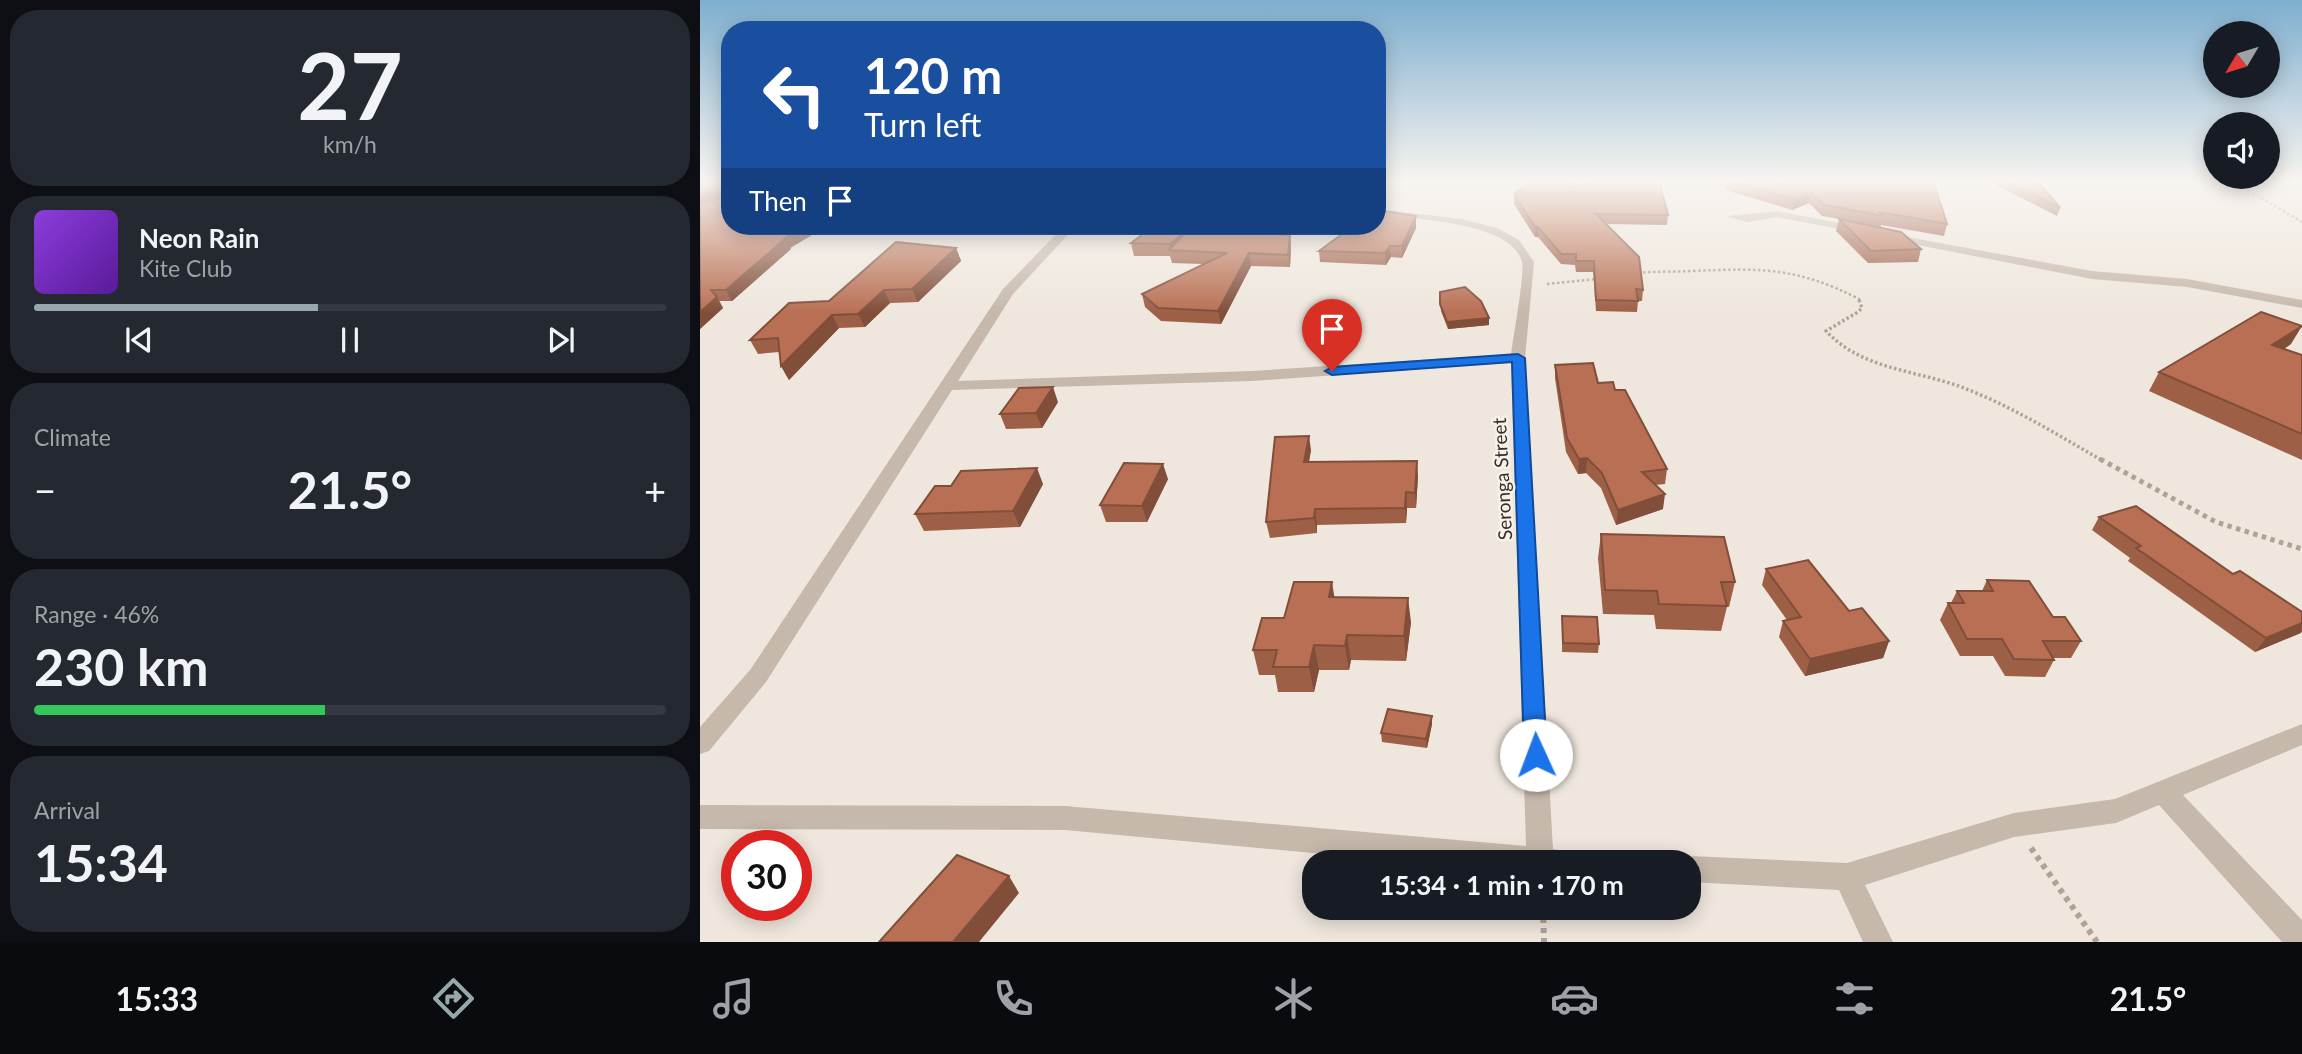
<!DOCTYPE html>
<html lang="en">
<head>
<meta charset="utf-8">
<style>
  body { margin:0; font-family:Lato,sans-serif; background:#242831; color:#f1f3f6; height:100vh; display:flex; flex-direction:column; font-size:26px; white-space:nowrap }
  * { box-sizing:border-box; margin:0 }
  p { font-size:23px; color:#9ea1a6 }
  .icon { flex:none; width:38px; height:38px; fill:none; stroke:currentColor; stroke-width:2; stroke-linecap:round; stroke-linejoin:round }
  .map { position:relative; flex:1; overflow:hidden }
  .side { display:flex; flex-direction:column; gap:10px; padding:10px; background:#0d0f14; width:700px }
  .side>* { flex:none }
  .top-card { position:absolute; left:21px; top:21px; width:665px; height:214px; border-radius:28px; box-shadow:0 4px 18px #0003; background:#1a4fa0; color:#fff; overflow:hidden }
  .needle { width:46px; rotate:232deg }
  .buttons { position:absolute; left:1503px; top:21px; display:grid; gap:14px }
  .buttons a { display:grid; place-items:center; width:77px; height:77px; border-radius:50%; background:#171b24; box-shadow:0 4px 18px #0003; font-size:35px }
  .speed { position:absolute; left:21px; top:830px; display:flex; gap:14px; font-size:35px; font-weight:700; text-align:center }
  .speed>* { display:grid; place-content:center; width:91px; height:91px; border-radius:50%; background:#171b24; box-shadow:0 4px 18px #0003; line-height:1 }
  .speed .limit { border:10px solid #d22; background:#fff; color:#111 }
  .pin { position:absolute; display:grid; place-items:center; width:60px; height:60px; color:#fff; margin:-72px -30px; border-radius:50% 50% 50% 0; rotate:-45deg; box-shadow:0 0 7px #0007 }
  .pin .icon { rotate:45deg }
  .me { position:absolute; width:77px; margin:-38px; rotate:358deg; stroke-linejoin:round; filter:drop-shadow(0 0 5px #0008) }
  .turn { display:flex; align-items:center; gap:24px; height:147px; padding:0 28px; font-size:32px }
  .turn .icon { width:91px; height:91px; stroke-width:2.5 }
  .turn b { display:block; font-size:49px; line-height:60px }
  .then { display:flex; align-items:center; height:66px; padding:0 28px; background:#0003; gap:14px; font-size:26px }
  .big { font-size:52px; font-weight:700; line-height:1.1 }
  .side .tile { flex:1; display:flex; flex-direction:column; justify-content:center; gap:10px; min-width:0; padding:0 24px; border-radius:28px; background:#242831 }
  .side .dial { align-items:center; gap:0 }
  .dial b { font-size:91px; line-height:1 }
  .song { display:flex; align-items:center; gap:21px }
  .cover { width:84px; height:84px; border-radius:10px; background:linear-gradient(135deg,hsl(270 70% 55%),hsl(270 70% 35%)) }
  .played { height:7px; border-radius:4px; background:linear-gradient(90deg,#95a8ac 45%,#363941 45%) }
  .keys { display:flex; justify-content:space-around; direction:ltr }
  .heat { display:flex; justify-content:space-between; align-items:center; font-size:38px; direction:ltr }
  .charge { height:10px; border-radius:5px; background:linear-gradient(90deg,#34c759 46%,#363941 0) }
  .trip { position:absolute; left:602px; top:850px; width:399px; height:70px; border-radius:28px; background:#171b24; box-shadow:0 4px 18px #0003; font-weight:700; line-height:70px; text-align:center }
  .tab-bar { display:flex; height:112px; justify-content:space-around; align-items:center; background:#090b0e; color:#9ea1a6 }
  .tab-bar .icon { width:49px; height:49px }
  .tab-bar .active { color:#95a8ac }
  .tab-bar b { font-size:32px; color:#f1f3f6 }
  main { display:flex; flex:1; min-height:0 }
  .map>svg:first-child { display:block }
  .lines { fill:none; stroke-linecap:round; stroke-linejoin:round }
  .path-far3 { stroke:#b2a295; stroke-width:2.5; stroke-dasharray:2.5 2.5; stroke-linecap:butt }
  .path-far2 { stroke:#b2a295; stroke-width:3.5; stroke-dasharray:2.5 2.5; stroke-linecap:butt }
  .path-far1 { stroke:#b2a295; stroke-width:5; stroke-dasharray:4.5 4.5; stroke-linecap:butt }
  .path { stroke:#b2a295; stroke-width:6; stroke-dasharray:5 5; stroke-linecap:butt }
  .minor { fill:#c6b8ab; fill-rule:evenodd }
  .wall { fill:#9e5f47 }
  .shaded-wall { fill:#814e3a }
  .building { fill:#b86f53; stroke:#814e3a; stroke-width:2 }
  .route { fill:#1a73e8; stroke:#114b97; stroke-width:2 }
  .labels { text-anchor:middle; stroke-width:5; stroke-linejoin:round; paint-order:stroke }
  .street-label { font-size:19px; fill:#342d29; stroke:#f7f1e9 }
</style>
</head>
<body>
<main>
<section class="side">
<div class="tile dial"><b>27</b><p>km/h</p></div>
<div class="tile">
<div class="song"><i class="cover"></i><div><b>Neon Rain</b><p>Kite Club</p></div></div>
<div class="played"></div>
<div class="keys"><svg class="icon" aria-label="previous" viewBox="0 0 24 24"><path d="M18 5L8 12l10 7zM5 5v14"/></svg><svg class="icon" aria-label="pause" viewBox="0 0 24 24"><path d="M8 5v14M16 5v14"/></svg><svg class="icon" aria-label="next" viewBox="0 0 24 24"><path d="M6 5l10 7-10 7zM19 5v14"/></svg></div>
</div>
<div class="tile"><p>Climate</p>
<div class="heat"><a>−</a><b class="big">21.5°</b><a>+</a></div>
</div>
<div class="tile"><p>Range · 46%</p><b class="big">230 km</b><div class="charge"></div></div>
<div class="tile"><p>Arrival</p><b class="big">15:34</b></div>
</section>
<div class="map">
<svg width="1602" height="942" viewBox="0 0 1602 942">
  <rect width="100%" height="100%" fill="#efe7dd"/>
  <g class="lines">
    <g class="path-far3">
      <path d="M1544,182l2,7 56,33"/>
      <path d="M938,273c18,-2 36,-1 54,-2 68,-3 105,-4 167,28l1,3"/>
      <path d="M847,284l51,-5"/>
    </g>
    <path class="path-far2" d="M1159,300l3,8 -4,4 -32,19c36,39 91,39 138,57 49,19 94,47 139,73"/>
    <path class="path-far1" d="M1400,459l116,63 86,27"/>
    <g class="path">
      <path d="M1331,848l66,94"/>
      <path d="M843,908l1,34"/>
    </g>
    <g class="minor">
      <path d="M677,209l85,10 35,9 22,12 15,22 -9,96 28,491 22,5 4,9h-160l-354,-33 -365,-1v-24l365,1 461,40 -15,-483 -259,18 -300,9 -186,292 -57,69 -9,3v-27l50,-57 253,-381 61,-63h12l-63,68 -55,87 294,-10 259,-17c2,-16 14,-81 11,-92 -10,-41 -111,-43 -145,-47z"/>
      <path d="M1077,211l83,16 6,3 -6,3 -83,-16 -29,5 -20,-5c5,-3 38,-4 49,-6z"/>
      <path d="M1191,234l201,37 95,8 115,21v8l-115,-21 -95,-8 -205,-40v-4z"/>
      <path d="M1602,724v21l-119,50 119,125v22h-20l-123,-137 -43,18 -102,14 -149,48 28,57h-30l-24,-52 -150,-8v-19h-11l11,-7 158,7 167,-50 101,-14z"/>
    </g>
  </g>
  <g class="wall">
    <path d="M30,181v45h97l-37,22 1,1 -59,52h-13l4,7 -23,21v-125z"/>
    <path d="M830,181h45l-1,6 94,28 -1,10 -61,-1 37,66 -1,11h-4l-1,11 -41,-1 -3,-39h-17l-1,-7 -14,-1 -23,-27h-3l-21,-33v-10z"/>
    <path d="M1027,181h206l14,43 -3,12 -63,-11v2l40,22 -3,13 -50,1 -32,-32 3,-12 -17,-3 -13,-13 -17,7 -66,-20z"/>
    <path d="M1288,181h50l22,27 -3,8z"/>
    <path d="M558,226l1,6 31,3 1,12 -1,20 -39,-1 -30,58 -60,-3 -16,-14 -3,-13 61,-30 -31,-1 -2,-7h-36l-3,-13z"/>
    <path d="M716,228l-14,30 -11,-1 -5,8 -66,-3 -1,-11z"/>
    <path d="M256,248l5,13 -43,41 -28,1 -25,24 -26,1 -50,52 -8,-14 -2,-14 -21,2 -8,-14z"/>
    <path d="M740,292l49,26v7l-41,4 -7,-18z"/>
    <path d="M1591,344l-7,5 18,6v105l-153,-69 10,-19z"/>
    <path d="M855,365l60,25 52,79 -2,15 -10,1 8,24 -47,16 -15,-37 -15,-15 -8,1 -12,-22 -11,-74z"/>
    <path d="M358,402l-16,26 -36,1 -6,-15z"/>
    <path d="M611,450l-2,12 109,14 -2,32h-9l-1,15 -89,2v8l-47,5 -4,-16z"/>
    <path d="M468,479l-21,43h-41l-6,-17z"/>
    <path d="M343,484l-23,43 -96,4 -9,-17z"/>
    <path d="M1399,517l134,57 69,38v20l-47,20 -127,-91 2,-3 -38,-28z"/>
    <path d="M901,534l134,48 -6,25h-2l-6,24 -65,-2 -2,-14 -51,-1 -5,-56z"/>
    <path d="M1066,569l83,42 40,30 -6,17 -78,18 -26,-39 4,-16 4,-1 -25,-35z"/>
    <path d="M1287,580l66,37 28,24 -10,17h-17v2l-9,17 -40,-1 -12,-20h-33l-20,-36 8,-17h3l6,-12h25z"/>
    <path d="M635,597l76,25 -5,39 -55,-1 -2,10h-30l-5,22h-36l-3,-17h-16l-6,-25z"/>
    <path d="M862,616l37,28 -1,9 -36,-1z"/>
    <path d="M732,716v8l-5,24 -45,-6 -1,-9z"/>
  </g>
  <g class="shaded-wall">
    <path d="M872,181h3v4l-9,13 1,-9z"/>
    <path d="M24,188l5,9 -29,7v-10z"/>
    <path d="M1111,192l-2,11 -17,7 3,-11z"/>
    <path d="M716,216v12l-14,30v-12z"/>
    <path d="M105,226h22l-37,22 1,1 -59,52 -6,-11 57,-51z"/>
    <path d="M492,226l-21,25 -1,-7z"/>
    <rect x="835" y="227" width="3" height="10"/>
    <path d="M590,235l1,12 -1,20 -2,-12z"/>
    <path d="M690,246l1,11 -5,8 -1,-12z"/>
    <path d="M256,248l5,13 -43,41 -6,-13z"/>
    <path d="M549,253l2,13 -30,58 -3,-13z"/>
    <path d="M184,290l6,13 -25,24 -7,-13z"/>
    <path d="M17,297l6,11 -23,21v-17z"/>
    <path d="M132,315l7,13 -50,52 -8,-14z"/>
    <path d="M789,318v7l-41,4 -1,-7z"/>
    <path d="M1602,326l-11,18 -30,20 11,-19z"/>
    <path d="M353,387l5,15 -16,26 -6,-15z"/>
    <path d="M609,436l2,14 -5,27 -2,-15z"/>
    <path d="M887,458l-1,15 -8,1 1,-15z"/>
    <path d="M717,461l1,15 -2,32 -1,-15z"/>
    <path d="M463,464l5,15 -21,43 -5,-16z"/>
    <path d="M337,468l6,16 -23,43 -7,-16z"/>
    <path d="M706,492l1,16 -1,15 -1,-15z"/>
    <path d="M965,494l-2,15 -47,16 2,-15z"/>
    <path d="M615,509l2,16v8l-3,-15z"/>
    <path d="M632,582l4,25 -7,-10z"/>
    <path d="M708,598l3,24 -5,39 -2,-25z"/>
    <path d="M1602,623l-1,10 -46,19 11,-14z"/>
    <path d="M647,635l4,25 -2,10 -4,-24z"/>
    <path d="M1189,641l-6,17 -78,18 5,-17z"/>
    <path d="M614,645l5,25 -5,22 -5,-25z"/>
    <path d="M732,716v8l-5,24 -1,-9z"/>
    <path d="M309,876l10,17 -40,49h-26z"/>
  </g>
  <g class="building">
    <path d="M0,181h30v45h75l-22,13 3,-1 -60,52h-15l6,7 -17,15v-108l28,-8v-5l-4,-3 -24,6z"/>
    <path d="M830,181h42l-5,8 28,-8h64l9,34 -72,-1 43,43 4,33 -7,-1 2,12 -42,-1 -2,-39h-18v-7h-15l-23,-27h-3l-21,-33z"/>
    <path d="M1032,181h201l14,43 -68,-12 5,4 -60,-11 -13,-13 -16,7z"/>
    <path d="M1307,181h31l22,27z"/>
    <path d="M677,210l39,6 -14,30h-12l-5,7 -66,-2 34,-25h24z"/>
    <path d="M1139,219l62,13 20,17 -50,2z"/>
    <path d="M454,226h38l-22,18 -39,-1z"/>
    <path d="M492,226h65l-4,6 37,3 -2,20 -39,-2 -31,58 -60,-3 -16,-14 85,-41 -58,-3z"/>
    <path d="M196,242l60,6 -44,41 -28,1 -26,24 -26,1 -51,51 -3,-28 -28,2 39,-37 40,-2z"/>
    <path d="M765,287l16,14 8,17 -42,4 -7,-18v-12z"/>
    <path d="M1561,312l41,14 -30,19 30,10v79l-143,-62z"/>
    <path d="M893,363l5,20 15,-1 2,8h10l42,79 -25,3 23,22 -47,16 -16,-37 -15,-15 -8,1 -12,-21 -12,-73z"/>
    <path d="M353,387l-17,26 -36,1 19,-26z"/>
    <path d="M609,436l-5,26 113,-1 -2,32 -9,-1 -1,16 -90,1 -1,9 -48,4 9,-85z"/>
    <path d="M424,463l39,1 -21,42 -42,-1z"/>
    <path d="M337,468l-24,43 -98,3 20,-28h16l10,-15z"/>
    <path d="M1436,506l97,68 7,-3 62,41v11l-36,15 -130,-90 5,-2 -42,-29z"/>
    <path d="M901,534l123,3 11,45h-14l6,24 -68,-2 -2,-13 -52,-1z"/>
    <path d="M1108,560l41,51 13,-3 27,33 -79,18 -27,-38 18,-4 -35,-48z"/>
    <path d="M1287,580l42,1 24,36h12l16,24h-38l11,19 -40,-1 -12,-20h-35l-19,-36h16l-7,-12h36z"/>
    <path d="M594,582h38l-3,15 79,1 -4,38 -57,-1 -2,11 -31,-1 -5,22h-36l4,-17h-24l9,-32h22z"/>
    <path d="M862,616l35,1 2,27 -36,-1z"/>
    <path d="M688,709l44,7 -6,23 -45,-6z"/>
    <path d="M257,855l52,21 -56,66h-74z"/>
  </g>
  <linearGradient id="sky" x2="0" y2="1"><stop stop-color="#7eaecf"/><stop offset="0.58" stop-color="#f8f4f0"/><stop offset="1" stop-color="#f8f4f0" stop-opacity="0"/></linearGradient>
  <rect width="1602" height="313" fill="url(#sky)"/>
  <path class="route" d="M818,354l7,4 22,397 -3,7 -8,3 -8,-3 -4,-7 -12,-393 -180,13 -7,-4 7,-4z"/>
  <g class="labels">
    <g class="street-label">
      <text transform="translate(802 479) rotate(-93)" y="7">Seronga Street</text>
    </g>
  </g>
</svg>
<div class="buttons">
<a><svg class="needle" viewBox="-14 -14 28 28"><path d="M0-13l5 13h-10z" fill="#e53935"/><path d="M0 13l5-13h-10z" fill="#9ea1a6"/></svg></a>
<a><svg class="icon" aria-label="sound" viewBox="0 0 24 24"><path d="M4 9h4l5-4v14l-5-4H4zM17 9q2 3 0 6"/></svg></a>
</div>
<div class="speed"><div class="limit">30</div></div>
<div class="pin" style="left:632px;top:371px;background:#d93025"><svg class="icon" aria-label="arrive" viewBox="0 0 24 24"><path d="M6 21V4h12l-3 4 3 4H6"/></svg></div>
<svg class="me" style="left:836px;top:755px" viewBox="-20 -20 40 40"><circle r="19" fill="#fff"/><path d="M0-13L10 11 0 6-10 11z" fill="#1a73e8"/></svg>
<div class="trip">15:34 · 1 min · 170 m</div>
<div class="top-card">
<div class="turn"><svg class="icon" aria-label="left" viewBox="0 0 24 24"><path d="M17 20v-9H6M10 6l-5 5 5 5"/></svg><div><b>120 m</b>Turn left</div></div>
<div class="then">Then<svg class="icon" aria-label="arrive" viewBox="0 0 24 24"><path d="M6 21V4h12l-3 4 3 4H6"/></svg></div>
</div>
</div>
</main>
<nav class="tab-bar">
<b>15:33</b>
<svg class="icon active" aria-label="directions" viewBox="0 0 24 24"><path d="M12 3l9 9-9 9-9-9zM9 14v-3h6M13 9l2 2-2 2"/></svg>
<svg class="icon" aria-label="music" viewBox="0 0 24 24"><path d="M9 18V5l10-2v13"/><circle cx="6" cy="18" r="3"/><circle cx="16" cy="16" r="3"/></svg>
<svg class="icon" aria-label="phone" viewBox="0 0 24 24"><path d="M5 4h4l2 5-3 2q2 4 5 5l2-3 5 2v4C11 20 4 13 5 4z"/></svg>
<svg class="icon" aria-label="climate" viewBox="0 0 24 24"><path d="M12 3v18M4 7l16 10M4 17L20 7"/></svg>
<svg class="icon" aria-label="car" viewBox="0 0 24 24"><path d="M5 17H2v-5l4-1 3-4h7l3 4 3 1v5h-3M9 17h6M6 11h13"/><circle cx="7" cy="17" r="2"/><circle cx="17" cy="17" r="2"/></svg>
<svg class="icon" aria-label="filters" viewBox="0 0 24 24"><path d="M4 7h16M4 17h16"/><circle cx="9" cy="7" r="2"/><circle cx="15" cy="17" r="2"/></svg>
<b>21.5°</b>
</nav>
</body>
</html>
